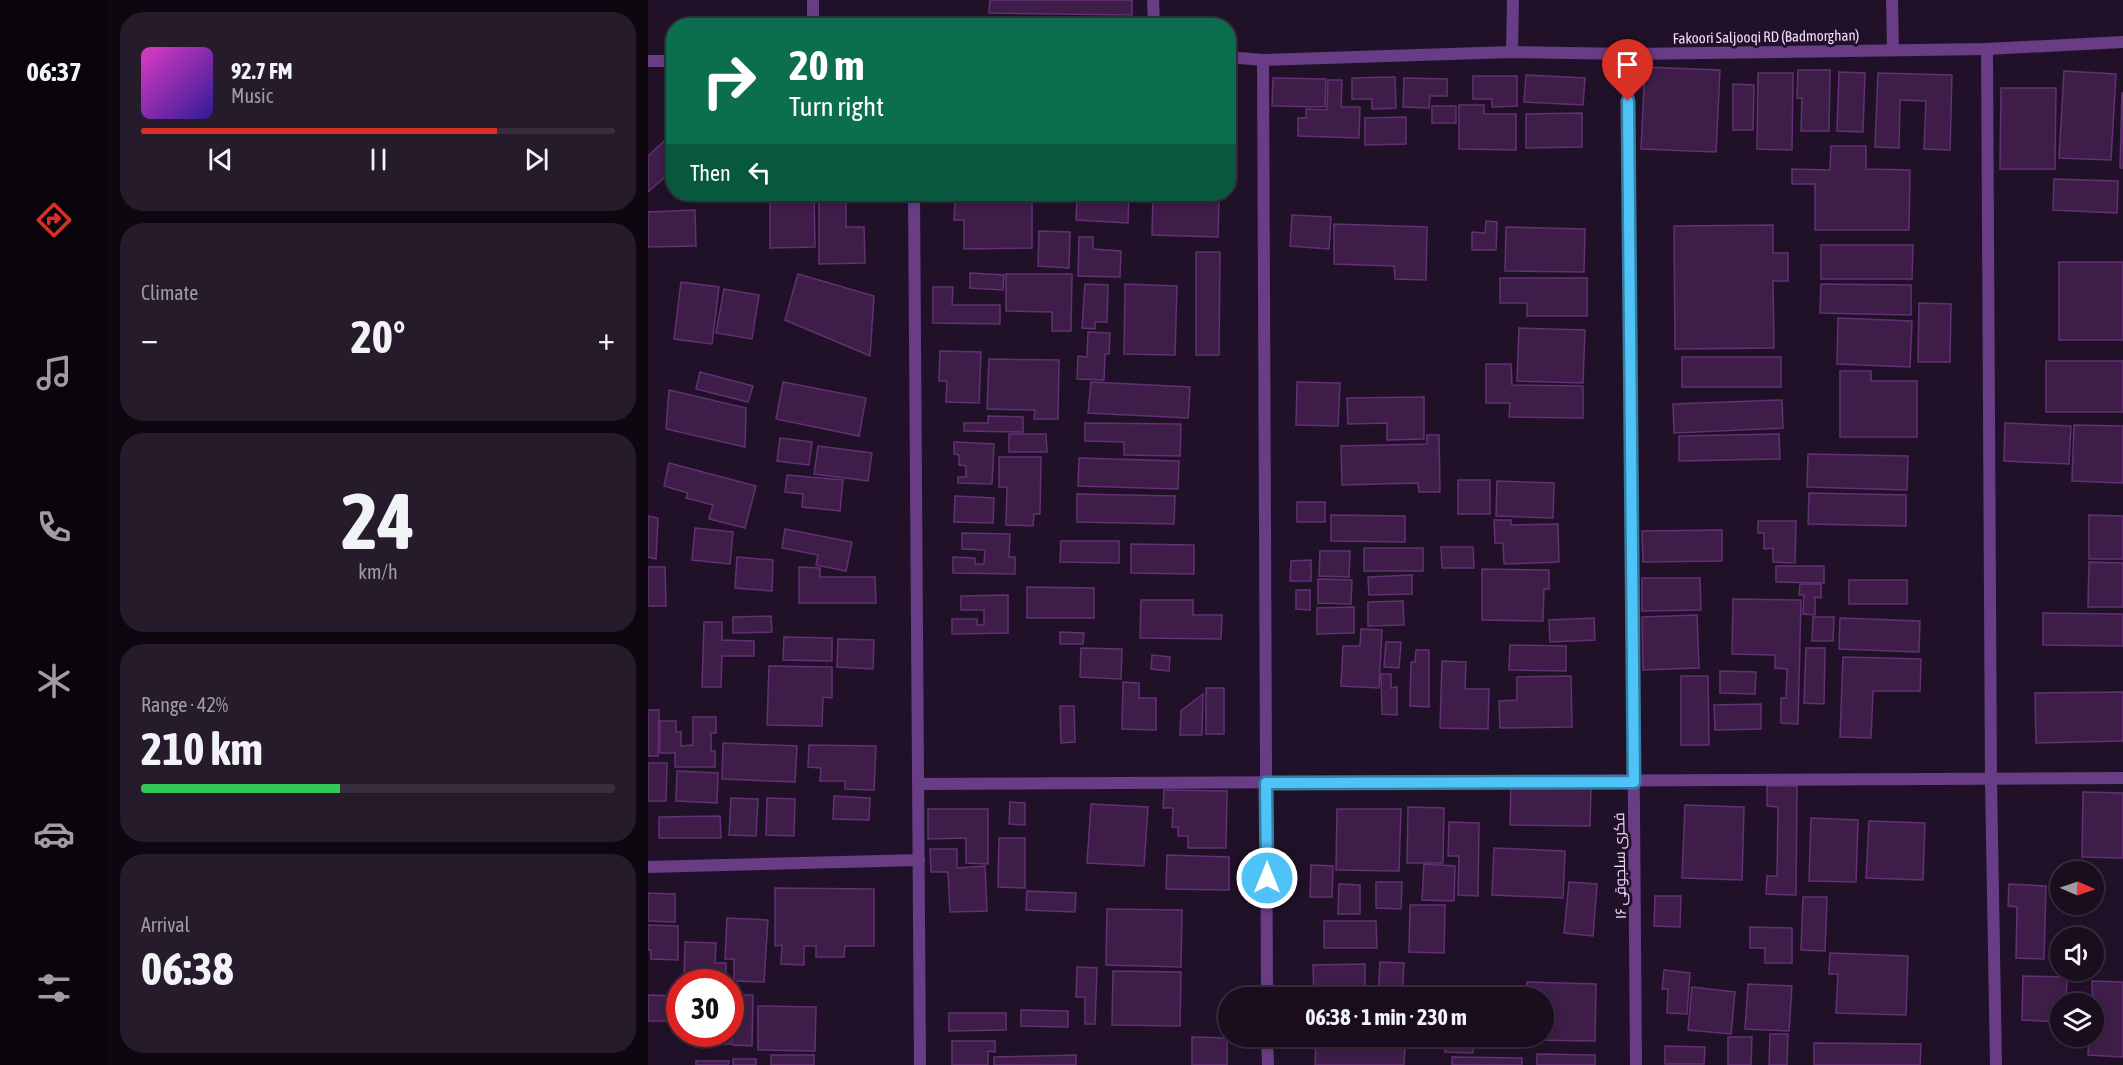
<!DOCTYPE html>
<html lang="en">
<head>
<meta charset="utf-8">
<style>
  body { margin:0; font-family:"Asap Condensed",Cairo,sans-serif; background:#261b2b; color:#f1f3f6; height:100vh; display:flex; flex-direction:column; font-size:22px; white-space:nowrap }
  * { box-sizing:border-box; margin:0 }
  p { font-size:20px; color:#9f9ca4 }
  .icon { flex:none; width:33px; height:33px; fill:none; stroke:currentColor; stroke-width:2; stroke-linecap:round; stroke-linejoin:round }
  .map { position:relative; flex:1; overflow:hidden }
  .details { display:flex; flex-direction:column; gap:12px; padding:12px; background:#0e0710; width:540px }
  .details>* { flex:none }
  .banner { position:absolute; left:18px; top:18px; width:570px; height:183px; border-radius:24px; box-shadow:0 3px 9px #0003,0 0 0 2px #372d3c; background:#0b6e4f; color:#fff; overflow:hidden }
  .needle { width:39px; rotate:92deg }
  .tools { position:absolute; left:1402px; top:861px; display:grid; gap:12px }
  .tools a { display:grid; place-items:center; width:54px; height:54px; border-radius:50%; background:#190d1e; box-shadow:0 3px 9px #0003,0 0 0 2px #372d3c; font-size:30px }
  .speed { position:absolute; left:18px; top:969px; display:flex; gap:12px; font-size:30px; font-weight:700; text-align:center }
  .speed>* { display:grid; place-content:center; width:78px; height:78px; border-radius:50%; background:#190d1e; box-shadow:0 3px 9px #0003,0 0 0 2px #372d3c; line-height:1 }
  .speed .limit { border:9px solid #d22; background:#fff; color:#111 }
  .pin { position:absolute; display:grid; place-items:center; width:51px; height:51px; color:#fff; margin:-62px -26px; border-radius:50% 50% 50% 0; rotate:-45deg; box-shadow:0 0 6px #0007 }
  .pin .icon { rotate:45deg }
  .me { position:absolute; width:66px; margin:-33px; rotate:0deg; stroke-linejoin:round; filter:drop-shadow(0 0 4px #0008) }
  .turn { display:flex; align-items:center; gap:21px; height:126px; padding:0 24px; font-size:27px }
  .turn .icon { width:78px; height:78px; stroke-width:2.5 }
  .turn b { display:block; font-size:42px; line-height:51px }
  .then { display:flex; align-items:center; height:57px; padding:0 24px; background:#0003; gap:12px; font-size:22px }
  .big { font-size:45px; font-weight:700; line-height:1.1 }
  .details .tile { flex:1; display:flex; flex-direction:column; justify-content:center; gap:9px; min-width:0; padding:0 21px; border-radius:24px; background:#261b2b }
  .details .dial { align-items:center; gap:0 }
  .dial b { font-size:78px; line-height:1 }
  .song { display:flex; align-items:center; gap:18px }
  .cover { width:72px; height:72px; border-radius:9px; background:linear-gradient(135deg,hsl(310 70% 55%),hsl(250 70% 35%)) }
  .played { height:6px; border-radius:3px; background:linear-gradient(90deg,#d93025 75%,#372d3c 75%) }
  .keys { display:flex; justify-content:space-around; direction:ltr }
  .heat { display:flex; justify-content:space-between; align-items:center; font-size:33px; direction:ltr }
  .charge { height:9px; border-radius:4px; background:linear-gradient(90deg,#34c759 42%,#372d3c 0) }
  .trip { position:absolute; left:570px; top:987px; width:336px; height:60px; border-radius:30px; background:#190d1e; box-shadow:0 3px 9px #0003,0 0 0 2px #372d3c; font-weight:700; line-height:60px; text-align:center }
  main { display:flex; flex:1; min-height:0 }
  .dock { display:flex; flex-direction:column; width:108px; justify-content:space-around; align-items:center; background:#0a050c; color:#9f9ca4 }
  .dock .icon { width:42px; height:42px }
  .dock .current { color:#d93025 }
  .dock b { font-size:27px; color:#f1f3f6 }
  .map>svg:first-child { display:block }
  .building { fill:#3e1d48; stroke:#633073; stroke-width:1.5 }
  .lines { fill:none; stroke-linecap:round; stroke-linejoin:round }
  .minor { stroke:#683d85; stroke-width:12 }
  .route-casing { stroke:#337fa1; stroke-width:15 }
  .route { stroke:#4fc3f7; stroke-width:10 }
  .labels { text-anchor:middle; stroke-width:6; stroke-linejoin:round; paint-order:stroke }
  .street-label { font-size:15px; fill:#f2d9fe; stroke:#211128 }
</style>
</head>
<body>
<main>
<nav class="dock">
<b>06:37</b>
<svg class="icon current" aria-label="directions" viewBox="0 0 24 24"><path d="M12 3l9 9-9 9-9-9zM9 14v-3h6M13 9l2 2-2 2"/></svg>
<svg class="icon" aria-label="music" viewBox="0 0 24 24"><path d="M9 18V5l10-2v13"/><circle cx="6" cy="18" r="3"/><circle cx="16" cy="16" r="3"/></svg>
<svg class="icon" aria-label="phone" viewBox="0 0 24 24"><path d="M5 4h4l2 5-3 2q2 4 5 5l2-3 5 2v4C11 20 4 13 5 4z"/></svg>
<svg class="icon" aria-label="climate" viewBox="0 0 24 24"><path d="M12 3v18M4 7l16 10M4 17L20 7"/></svg>
<svg class="icon" aria-label="car" viewBox="0 0 24 24"><path d="M5 17H2v-5l4-1 3-4h7l3 4 3 1v5h-3M9 17h6M6 11h13"/><circle cx="7" cy="17" r="2"/><circle cx="17" cy="17" r="2"/></svg>
<svg class="icon" aria-label="filters" viewBox="0 0 24 24"><path d="M4 7h16M4 17h16"/><circle cx="9" cy="7" r="2"/><circle cx="15" cy="17" r="2"/></svg>
</nav>
<section class="details">
<div class="tile">
<div class="song"><i class="cover"></i><div><b>92.7 FM</b><p>Music</p></div></div>
<div class="played"></div>
<div class="keys"><svg class="icon" aria-label="previous" viewBox="0 0 24 24"><path d="M18 5L8 12l10 7zM5 5v14"/></svg><svg class="icon" aria-label="pause" viewBox="0 0 24 24"><path d="M8 5v14M16 5v14"/></svg><svg class="icon" aria-label="next" viewBox="0 0 24 24"><path d="M6 5l10 7-10 7zM19 5v14"/></svg></div>
</div>
<div class="tile"><p>Climate</p>
<div class="heat"><a>−</a><b class="big">20°</b><a>+</a></div>
</div>
<div class="tile dial"><b>24</b><p>km/h</p></div>
<div class="tile"><p>Range · 42%</p><b class="big">210 km</b><div class="charge"></div></div>
<div class="tile"><p>Arrival</p><b class="big">06:38</b></div>
</section>
<div class="map">
<svg width="1475" height="1065" viewBox="0 0 1475 1065">
  <rect width="100%" height="100%" fill="#211128"/>
  <g class="building">
    <path d="M342,0h142v15l-143,-2z"/>
    <path d="M997,67l75,3 -4,82 -75,-3z"/>
    <path d="M1150,70h32l-1,61h-28l1,-33h-5z"/>
    <path d="M1416,71l52,3 -5,86 -52,-2z"/>
    <path d="M1191,72l26,1 -2,59 -26,-1z"/>
    <path d="M1110,73h35l-1,77 -35,-1z"/>
    <path d="M1230,73l74,2 -2,75 -26,-1 2,-48 -26,-1 -1,48 -24,-1z"/>
    <path d="M878,75l59,3 -2,27 -59,-3z"/>
    <path d="M825,76h44v30l-25,1v-8h-19z"/>
    <path d="M747,77l1,31 -24,1v-10h-20v-21z"/>
    <path d="M625,78l53,1 -1,28 -53,-1z"/>
    <path d="M756,78l43,1v17h-17l-1,12 -26,-1z"/>
    <path d="M680,80h14l-1,27h19l-1,31 -61,-2v-18h8v-9l21,1z"/>
    <path d="M1085,84l21,1 -1,45h-20z"/>
    <path d="M1353,88h55l-1,81h-55z"/>
    <path d="M1474,93h1v75h-3z"/>
    <path d="M811,105h25v9h32v36l-57,-1z"/>
    <rect x="784" y="106" width="24" height="17"/>
    <path d="M934,113v34l-56,1v-34z"/>
    <path d="M758,117v27l-41,1v-27z"/>
    <path d="M25,133l1,36 -26,23v-36z"/>
    <path d="M1183,146h35v23l44,1 -1,60h-94v-46h-23v-15l38,1z"/>
    <path d="M1406,179l64,2 -1,32 -64,-3z"/>
    <path d="M122,194h44l1,53 -45,1z"/>
    <path d="M171,194h27v33h18l1,36 -46,1z"/>
    <path d="M429,194h52l-1,29 -52,-3z"/>
    <path d="M505,197l66,1 -1,39 -66,-2z"/>
    <path d="M307,199h77v49l-68,1v-29h-10z"/>
    <path d="M47,210l1,36 -48,1v-35z"/>
    <path d="M644,215l39,2 -2,32 -39,-3z"/>
    <path d="M838,221l11,1 -1,28h-24v-18l13,1z"/>
    <path d="M686,224l93,3 -1,53 -31,-1 -1,-13 -60,-2z"/>
    <path d="M1125,225v28h15v28h-15l1,67 -99,1 -1,-123z"/>
    <path d="M858,227l79,2 -1,43 -79,-1z"/>
    <path d="M391,231l31,1 -1,36 -31,-2z"/>
    <path d="M431,237h14v12l28,2 -1,26 -42,-1z"/>
    <path d="M1173,245h92l-1,34h-91z"/>
    <path d="M548,252h24l-1,103h-23z"/>
    <rect x="1411" y="262" width="64" height="78"/>
    <path d="M322,273l34,2 -1,15 -33,-2z"/>
    <path d="M150,274l76,22 -4,60 -85,-36z"/>
    <path d="M358,274h66l-1,57h-19v-19l-46,-1z"/>
    <path d="M852,278h87v38h-60v-13h-27z"/>
    <path d="M33,282l38,5 -7,57 -38,-5z"/>
    <path d="M437,284l23,1 -1,37h-12v7l-13,-1z"/>
    <path d="M477,284l52,2 -2,69 -51,-1z"/>
    <path d="M1173,284l90,1v30l-91,-2z"/>
    <path d="M285,287h20l-1,18h48v19l-67,-1z"/>
    <path d="M76,289l35,6 -7,44 -36,-6z"/>
    <path d="M1271,303l32,1 -1,58h-32z"/>
    <path d="M1190,318l74,3 -2,46 -73,-3z"/>
    <path d="M871,328l66,2 -2,53 -66,-2z"/>
    <path d="M440,332l22,1 -1,21h-4l-1,26 -27,-1 1,-23 9,1z"/>
    <path d="M292,351l41,1 -2,51 -33,-1 1,-21h-8z"/>
    <rect x="1034" y="357" width="99" height="30"/>
    <path d="M341,359l70,1 -1,59h-24l1,-9 -48,-1z"/>
    <rect x="1398" y="361" width="77" height="51"/>
    <path d="M838,364h25l1,21 71,1v32l-74,-1 1,-14h-24z"/>
    <path d="M1192,371h31v10h46v56h-77z"/>
    <path d="M52,372l53,14 -5,16 -52,-13z"/>
    <path d="M135,382l83,16 -7,38 -83,-17z"/>
    <path d="M443,382l99,5 -2,31 -100,-5z"/>
    <path d="M649,382l43,1 -2,43 -42,-1z"/>
    <path d="M21,390l77,18 -1,39 -79,-18z"/>
    <path d="M776,397v42l-37,1v-17l-39,1 -1,-26z"/>
    <path d="M1134,400l1,28 -109,5 -1,-29z"/>
    <path d="M340,416l35,1v15l-59,-1v-8h24z"/>
    <path d="M437,423l96,1 -1,32 -56,-1v-13l-39,-1z"/>
    <path d="M1357,423l66,3 -2,38 -65,-3z"/>
    <path d="M1426,425l49,1v57l-51,-2z"/>
    <path d="M361,434h37l1,18h-38z"/>
    <path d="M1131,434l1,25 -101,2v-25z"/>
    <path d="M779,435h12l1,57h-21l-1,-9 -76,2 -1,-39 86,-2z"/>
    <path d="M132,438l32,4 -3,23 -32,-4z"/>
    <path d="M306,442l40,2 -2,40 -34,-1v-6h8v-11l-7,-1v-10l-5,-1z"/>
    <path d="M170,446l54,7 -4,28 -54,-7z"/>
    <path d="M1160,454l100,2 -1,34 -100,-3z"/>
    <path d="M351,457h42l-1,57h-6l-1,12 -27,-1 1,-38h-8z"/>
    <path d="M431,458l100,3 -1,28 -100,-3z"/>
    <path d="M21,463l87,23 -11,42 -36,-9 4,-14 -27,-7 2,-5 -24,-7z"/>
    <path d="M139,475l56,5 -3,31 -38,-4 1,-13 -18,-2z"/>
    <rect x="810" y="480" width="32" height="34"/>
    <path d="M849,481l57,2 -1,35 -57,-2z"/>
    <path d="M1161,493l97,2v31l-98,-2z"/>
    <path d="M429,494l98,2 -1,28 -97,-2z"/>
    <path d="M307,496l39,2 -1,25 -39,-1z"/>
    <rect x="649" y="502" width="28" height="20"/>
    <path d="M683,515l74,1v26l-74,-1z"/>
    <path d="M1441,515l34,1v43h-34z"/>
    <path d="M0,516l10,2 -2,41 -8,-2z"/>
    <path d="M846,520h17v5l47,-1 1,38 -55,2 -1,-21h-8z"/>
    <path d="M1110,521h38l-1,42 -22,-1v-14l-9,1v-16h-6z"/>
    <path d="M47,528l38,4 -3,32 -38,-4z"/>
    <path d="M137,529l67,13 -6,29 -30,-6 2,-10 -36,-7z"/>
    <path d="M1074,530v31l-79,1 -1,-31z"/>
    <path d="M314,533l48,1 -1,23h6v17l-62,-1v-16l22,1v6h9l1,-14 -23,-1z"/>
    <path d="M413,541h58v22l-59,-1z"/>
    <path d="M483,544l63,1v29l-63,-1z"/>
    <path d="M793,547h32l1,21h-32z"/>
    <rect x="716" y="548" width="59" height="23"/>
    <path d="M672,551h30l-1,26 -30,-1z"/>
    <path d="M89,557l36,3 -1,31 -37,-3z"/>
    <path d="M663,560v21h-21l1,-20z"/>
    <path d="M1441,562l34,1v44h-35z"/>
    <path d="M1128,566h48v17l-48,-1z"/>
    <path d="M0,567h17l1,39h-18z"/>
    <path d="M151,567l21,1v9h55l1,26h-77z"/>
    <path d="M834,569l67,1v19h-5l-1,32 -61,-1z"/>
    <path d="M764,575v19l-43,1 -1,-18z"/>
    <path d="M994,578h58l1,32 -59,1z"/>
    <path d="M670,579l34,1 -1,24 -33,-1z"/>
    <rect x="1201" y="580" width="58" height="24"/>
    <path d="M1152,584h21v14l-6,-1v18l-12,-1 1,-19h-5z"/>
    <path d="M379,587l67,1v30h-67z"/>
    <path d="M648,590h14v20l-14,-1z"/>
    <path d="M360,595v38l-56,1v-15h25v6h7v-15h-23v-14z"/>
    <path d="M1085,599l68,1 -3,124 -17,-1v-25h5l1,-29 -12,-1v-13l-43,-1z"/>
    <path d="M493,600h52v15h29l-1,24 -81,-1z"/>
    <path d="M755,601l1,24 -36,1v-24z"/>
    <path d="M706,607v26l-37,1v-26z"/>
    <path d="M1395,613l80,1v32l-80,-1z"/>
    <path d="M1049,615l2,53 -56,2 -1,-53z"/>
    <path d="M123,616l1,16 -39,1v-16z"/>
    <path d="M1165,617h21l-1,24h-21z"/>
    <path d="M946,618l1,22 -45,2 -1,-22z"/>
    <path d="M1192,618l80,3 -1,31 -80,-3z"/>
    <path d="M56,622h18v18l32,1v15h-32l-1,31h-19z"/>
    <path d="M713,629l21,1 -3,58 -38,-2 2,-40h17z"/>
    <path d="M412,632l24,1 -1,11h-23z"/>
    <path d="M136,637l48,1v23l-49,-1z"/>
    <path d="M190,639l36,1 -1,29 -36,-2z"/>
    <path d="M738,642h15l-2,26 -15,-1z"/>
    <path d="M862,645l56,1v25l-57,-1z"/>
    <path d="M433,648l41,1 -1,30 -41,-2z"/>
    <path d="M1158,648h19l-1,56 -20,-1z"/>
    <path d="M768,650h13v57l-19,-1 1,-44h4z"/>
    <path d="M504,655l18,2 -1,14 -18,-2z"/>
    <path d="M1195,657l78,2 -1,32h-47l-2,47 -31,-1z"/>
    <path d="M794,661l24,1 -1,27h24l-1,40 -48,-1z"/>
    <path d="M121,666l63,1v31l-9,-1 -1,29 -55,-1z"/>
    <path d="M1072,671l36,1 -1,22 -35,-1z"/>
    <path d="M733,674h10v14l6,-1v28l-15,-1z"/>
    <path d="M923,676l1,51 -72,1 -1,-27 18,-1v-23z"/>
    <path d="M1033,676h27l1,69h-28z"/>
    <path d="M475,682l16,1v15h17v32l-34,-1z"/>
    <rect x="558" y="688" width="18" height="46"/>
    <path d="M1475,692v49l-87,2 -1,-50z"/>
    <path d="M555,694l-1,41h-22l1,-24z"/>
    <path d="M1113,704v25l-46,1 -1,-25z"/>
    <path d="M412,706h14l1,36 -14,1z"/>
    <path d="M0,710h11l-1,46h-10z"/>
    <path d="M45,717h23v16h-5v18h4v16h-40v-14h-15v-32h16v11h5v14l12,-1z"/>
    <path d="M75,743l74,3 -2,36 -73,-3z"/>
    <path d="M161,745l67,1 -2,44 -29,-1v-8h-25l1,-13 -13,-1z"/>
    <path d="M0,763h19l-1,38h-18z"/>
    <path d="M29,771l41,2 -1,30 -41,-2z"/>
    <path d="M863,785l80,2 -1,39 -80,-1z"/>
    <path d="M1119,786h30l-1,109 -30,-1 1,-18h10l1,-69 -11,-1z"/>
    <path d="M516,790l63,1 -1,57h-38v-12h-10v-9h-6l1,-19h-10z"/>
    <path d="M1435,792l40,1v65l-41,-1z"/>
    <path d="M186,796l36,2 -1,22 -36,-1z"/>
    <path d="M83,798l27,1 -2,37 -27,-1z"/>
    <path d="M119,798l28,1 -1,37 -28,-1z"/>
    <path d="M362,802l15,1v22l-16,-1z"/>
    <path d="M443,804l57,3 -4,59 -57,-3z"/>
    <path d="M1037,805l59,2 -2,73 -60,-2z"/>
    <path d="M760,807l36,1 -1,55h-36z"/>
    <path d="M280,809h60v55l-22,-1v-25l-38,1z"/>
    <path d="M689,809h64l-2,62 -63,-1z"/>
    <path d="M72,816l1,22h-62v-21z"/>
    <path d="M1163,818l47,2 -2,62 -47,-1z"/>
    <path d="M1221,821l56,2 -2,57 -57,-2z"/>
    <path d="M801,822l30,1 -1,73 -20,-1 1,-39h-11z"/>
    <path d="M351,838h26v50l-27,-1z"/>
    <path d="M846,848l71,3 -2,47 -71,-3z"/>
    <path d="M282,849h27v19l28,-2 2,45 -37,1 -2,-40h-17z"/>
    <path d="M519,855l62,2v33l-63,-1z"/>
    <path d="M776,864l31,2 -1,35 -32,-1z"/>
    <path d="M663,865l22,1 -1,31h-22z"/>
    <path d="M728,882h26l-1,27 -25,-1z"/>
    <path d="M921,882l28,2 -4,52 -29,-3z"/>
    <path d="M691,884l21,1v29h-22z"/>
    <path d="M1361,884l37,2 -2,73 -28,-1 1,-51 -9,-1z"/>
    <path d="M127,888l99,1v57h-29l-1,11h-28v-11h-12v19l-23,-1 1,-19 -7,1z"/>
    <path d="M379,891l49,2 -1,19 -49,-2z"/>
    <path d="M0,893l27,1v28l-27,-1z"/>
    <path d="M1007,896h26l-1,31 -26,-1z"/>
    <path d="M1155,897h24l-2,54 -24,-1z"/>
    <path d="M762,905h35l-1,48 -35,-1z"/>
    <path d="M459,909l75,1 -1,57 -75,-2z"/>
    <path d="M79,918l41,2 -4,62 -30,-1v-22h-9z"/>
    <path d="M676,921h52l1,27h-53z"/>
    <path d="M0,925l30,1v34l-27,-1v-9h-3z"/>
    <path d="M1102,927l42,1v35h-27v-15h-15z"/>
    <path d="M37,942l31,1 -1,20h11v19h-42z"/>
    <path d="M1182,953l78,3 -2,59 -70,-2 2,-39h-9z"/>
    <path d="M732,962l24,1 -2,35h-24z"/>
    <path d="M717,964v34h-51l-1,-33z"/>
    <path d="M429,967l20,1 -2,56h-10v-27h-9z"/>
    <path d="M1016,970l26,3 -3,41 -20,-1 1,-24h-6z"/>
    <path d="M465,971l68,1 -1,54 -68,-1z"/>
    <path d="M1375,976l44,1 -1,27h-5v18l-39,-2z"/>
    <path d="M1444,981l31,1v75l-35,-2 1,-19h5z"/>
    <path d="M879,982l69,2 -1,57 -69,-1v-4h18v-38h-17z"/>
    <path d="M1100,984l44,2 -3,45 -44,-2z"/>
    <path d="M770,987l56,1v10h-56z"/>
    <path d="M1044,987l43,5 -4,42 -43,-4z"/>
    <path d="M0,995l32,1v25h-32z"/>
    <path d="M86,995h19l-1,51 -20,-1z"/>
    <path d="M110,1006l58,1 -1,44 -57,-1z"/>
    <path d="M373,1010l47,1v16l-47,-1z"/>
    <path d="M301,1013h57v17l-57,1z"/>
    <path d="M40,1034h41l1,10 -41,1z"/>
    <path d="M1122,1034h18l-1,31h-18z"/>
    <path d="M797,1036h28v17l-28,-1z"/>
    <path d="M544,1037l35,1v27h-35z"/>
    <path d="M1080,1037h24l-1,28h-23z"/>
    <path d="M304,1041h43v11l-7,-1v14h-36z"/>
    <path d="M1166,1043l107,1 -1,21h-106z"/>
    <path d="M668,1045l89,2 -1,18h-89z"/>
    <path d="M1017,1046l40,1 -1,17h-39z"/>
    <path d="M889,1054l58,1v10h-58z"/>
    <rect x="123" y="1055" width="43" height="10"/>
    <path d="M428,1055v10h-82v-8z"/>
    <path d="M804,1057l70,1v7h-70z"/>
    <rect x="85" y="1059" width="23" height="6"/>
    <path d="M48,1061h33l-1,4h-32z"/>
  </g>
  <g class="lines">
    <g class="minor">
      <path d="M165,0v26"/>
      <path d="M505,0l1,26"/>
      <path d="M1244,0l1,50"/>
      <path d="M1339,49l4,731 5,285"/>
      <path d="M864,52l1,-52"/>
      <path d="M980,54l8,1011"/>
      <path d="M580,57l35,3 249,-8 116,2 359,-5 136,-7"/>
      <path d="M615,60l4,938"/>
      <path d="M0,61h26"/>
      <path d="M266,194l6,871"/>
      <path d="M270,784l1205,-6"/>
      <path d="M0,867l271,-7"/>
      <path d="M619,1036l1,29"/>
    </g>
  </g>
  <g class="lines">
    <g class="route-casing">
      <path id="route" d="M619,878l-1,-95 368,-1 -6,-681"/>
    </g>
    <use href="#route" class="route"/>
  </g>
  <g class="labels">
    <g class="street-label">
      <text transform="translate(1118 37) rotate(-1)" y="5">Fakoori Saljooqi RD (Badmorghan)</text>
      <text transform="translate(972 866) rotate(-91)" y="5">فکری سلجوقی ۱۶</text>
    </g>
  </g>
</svg>
<div class="tools">
<a><svg class="needle" viewBox="-14 -14 28 28"><path d="M0-13l5 13h-10z" fill="#e53935"/><path d="M0 13l5-13h-10z" fill="#9f9ca4"/></svg></a>
<a><svg class="icon" aria-label="sound" viewBox="0 0 24 24"><path d="M4 9h4l5-4v14l-5-4H4zM17 9q2 3 0 6"/></svg></a>
<a><svg class="icon" aria-label="layers" viewBox="0 0 24 24"><path d="M12 4l9 5-9 5-9-5zM3 14l9 5 9-5"/></svg></a>
</div>
<div class="speed"><div class="limit">30</div></div>
<div class="pin" style="left:980px;top:101px;background:#d93025"><svg class="icon" aria-label="arrive" viewBox="0 0 24 24"><path d="M6 21V4h12l-3 4 3 4H6"/></svg></div>
<svg class="me" style="left:619px;top:878px" viewBox="-20 -20 40 40"><circle r="17" fill="#4fc3f7" stroke="#fff" stroke-width="3"/><path d="M0-11L8 9 0 5-8 9z" fill="#fff"/></svg>
<div class="trip">06:38 · 1 min · 230 m</div>
<div class="banner">
<div class="turn"><svg class="icon" aria-label="right" viewBox="0 0 24 24"><path d="M7 20v-9h11M14 6l5 5-5 5"/></svg><div><b>20 m</b>Turn right</div></div>
<div class="then">Then<svg class="icon" aria-label="left" viewBox="0 0 24 24"><path d="M17 20v-9H6M10 6l-5 5 5 5"/></svg></div>
</div>
</div>
</main>
</body>
</html>
